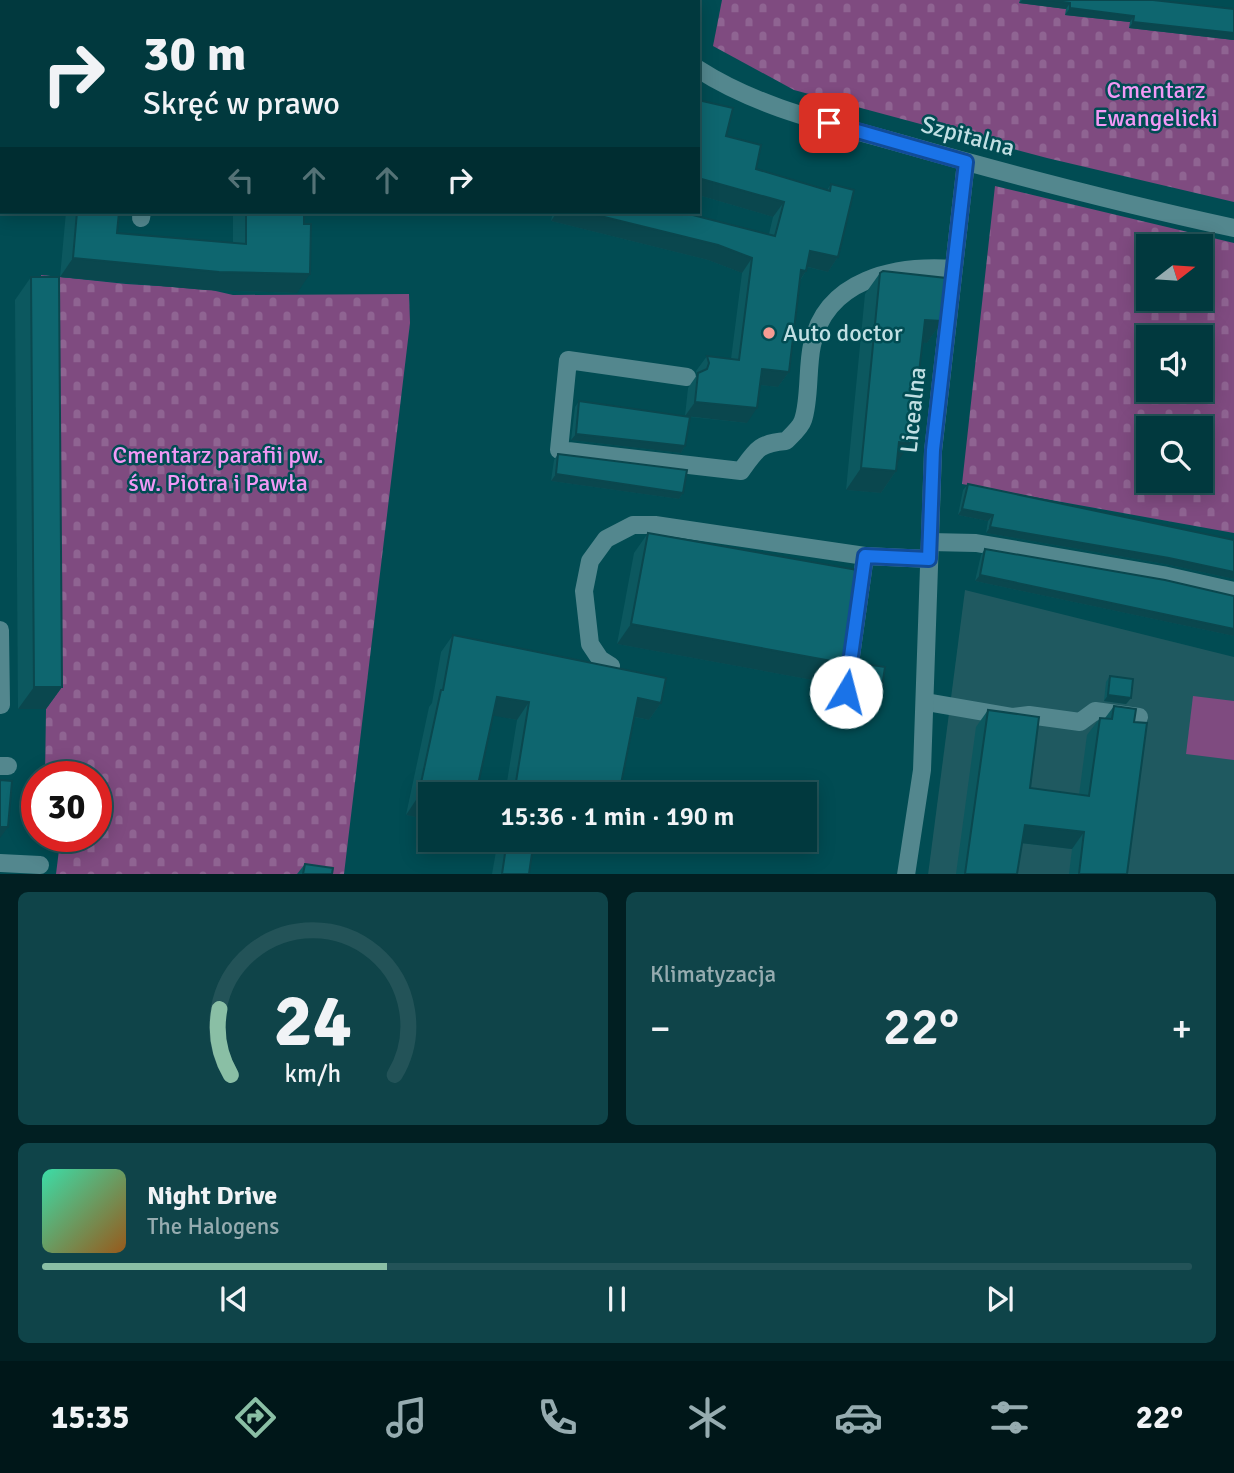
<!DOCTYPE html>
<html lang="pl">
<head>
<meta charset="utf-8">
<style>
  body { margin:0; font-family:Signika,sans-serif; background:#0f4449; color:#f1f3f6; height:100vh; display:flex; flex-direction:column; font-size:26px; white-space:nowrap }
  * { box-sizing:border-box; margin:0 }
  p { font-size:23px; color:#96acb0 }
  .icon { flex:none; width:38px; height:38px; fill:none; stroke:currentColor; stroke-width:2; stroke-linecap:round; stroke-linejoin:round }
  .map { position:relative; height:874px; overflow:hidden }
  .side { display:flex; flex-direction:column; gap:18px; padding:18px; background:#011f22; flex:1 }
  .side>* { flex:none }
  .hud { position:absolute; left:0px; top:0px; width:700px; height:214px; box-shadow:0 4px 18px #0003,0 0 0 2px #235358; background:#01393e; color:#f1f3f6; overflow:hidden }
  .needle { width:46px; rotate:73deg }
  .fabs { position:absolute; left:1136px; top:234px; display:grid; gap:14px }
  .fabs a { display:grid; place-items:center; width:77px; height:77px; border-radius:0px; background:#01393e; box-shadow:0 4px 18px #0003,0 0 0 2px #235358; font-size:35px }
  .speed { position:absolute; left:21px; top:761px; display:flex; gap:14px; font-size:35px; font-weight:700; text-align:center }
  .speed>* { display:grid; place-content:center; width:91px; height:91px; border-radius:50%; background:#01393e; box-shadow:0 4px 18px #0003,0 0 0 2px #235358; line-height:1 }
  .speed .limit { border:10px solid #d22; background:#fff; color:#111 }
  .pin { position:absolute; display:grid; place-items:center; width:60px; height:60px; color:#fff; margin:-30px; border-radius:14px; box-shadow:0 4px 10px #0006 }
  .me { position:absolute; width:77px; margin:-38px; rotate:8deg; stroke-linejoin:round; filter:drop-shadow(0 0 5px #0008) }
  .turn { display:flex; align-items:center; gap:24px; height:147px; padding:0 28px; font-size:32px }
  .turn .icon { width:91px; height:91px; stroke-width:2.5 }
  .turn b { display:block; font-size:49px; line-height:60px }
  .lanes { display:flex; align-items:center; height:66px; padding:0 28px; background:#0003; justify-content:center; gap:35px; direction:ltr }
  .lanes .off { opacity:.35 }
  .big { font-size:52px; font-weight:600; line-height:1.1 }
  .side .tile { flex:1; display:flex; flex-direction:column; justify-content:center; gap:10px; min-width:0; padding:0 24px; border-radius:10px; background:#0f4449 }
  .side .dial { align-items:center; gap:0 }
  .dial svg { height:182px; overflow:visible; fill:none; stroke:#235358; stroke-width:7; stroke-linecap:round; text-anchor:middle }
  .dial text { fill:#f1f3f6; stroke:none }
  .song { display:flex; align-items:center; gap:21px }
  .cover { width:84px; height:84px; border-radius:10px; background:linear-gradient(135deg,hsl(160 70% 55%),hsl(30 70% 35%)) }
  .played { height:7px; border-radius:4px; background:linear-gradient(90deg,#8abfa5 30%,#235358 30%) }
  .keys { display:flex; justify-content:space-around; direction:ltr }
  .heat { display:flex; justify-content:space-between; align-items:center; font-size:38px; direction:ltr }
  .side .tiles { flex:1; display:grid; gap:18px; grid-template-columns:1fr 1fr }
  .tile:last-child { grid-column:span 2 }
  .trip { position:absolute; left:418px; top:782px; width:399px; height:70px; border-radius:0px; background:#01393e; box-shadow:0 4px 18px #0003,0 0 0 2px #235358; font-weight:600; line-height:70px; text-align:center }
  .tabs { display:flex; height:112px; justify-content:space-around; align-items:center; background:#001719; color:#96acb0 }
  .tabs .icon { width:49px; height:49px }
  .tabs .on { color:#8abfa5 }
  .tabs b { font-size:32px; color:#f1f3f6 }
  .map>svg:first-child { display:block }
  .built { fill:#1f5960 }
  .cemetery { fill:url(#cemetery-stones); fill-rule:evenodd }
  .garden { fill:#7f4b80 }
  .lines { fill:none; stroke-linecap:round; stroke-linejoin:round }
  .minor { stroke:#53878e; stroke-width:18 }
  .wall { fill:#0c585f }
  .shaded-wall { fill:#0a474e }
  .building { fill:#0e666f; stroke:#0a474e; stroke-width:2 }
  .route-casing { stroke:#114b97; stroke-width:18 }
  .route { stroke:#1a73e8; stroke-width:12 }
  .poi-dot { fill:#f59c93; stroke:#014c53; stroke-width:2.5 }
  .labels { text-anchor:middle; stroke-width:5; stroke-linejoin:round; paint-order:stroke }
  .park-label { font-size:24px; fill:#f299f5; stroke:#014c53 }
  .street-label { font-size:24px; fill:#c1dfe3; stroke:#014c53 }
  .poi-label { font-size:24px; fill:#c1dfe3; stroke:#014c53; text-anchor:start }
</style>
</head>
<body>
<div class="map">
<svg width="1234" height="875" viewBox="0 0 1234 875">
  <defs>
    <pattern id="cemetery-stones" width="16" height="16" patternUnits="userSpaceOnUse" patternTransform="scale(1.75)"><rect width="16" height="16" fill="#7f4b80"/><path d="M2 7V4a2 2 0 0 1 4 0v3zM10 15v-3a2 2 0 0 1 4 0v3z" fill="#8f6492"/></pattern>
  </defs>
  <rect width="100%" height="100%" fill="#014c53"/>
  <path class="built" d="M965,590l269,67v217l-306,1z"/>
  <g class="cemetery">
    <path d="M722,0h305l207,40v162l-187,-44 -253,-68 -81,-44z"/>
    <path d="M995,186l239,57v290l-272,-49zM1148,247h52v52h-52zM1148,338h52v52h-52zM1148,429h52v52h-52z"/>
    <path d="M41,275l85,9 81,5 26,6 176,-1 1,29 -66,551h-288l4,-32 -9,-5 45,-1v-59h-51l1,-68z"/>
  </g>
  <path class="garden" d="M1193,696l41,5v59l-48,-6z"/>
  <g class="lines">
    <g class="minor">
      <path d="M617,0l1,2"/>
      <path d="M380,2l1,-2"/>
      <path d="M523,2l2,-2"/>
      <path d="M698,69c62,40 135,55 205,75 109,31 220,60 331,84"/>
      <path d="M141,218l1,-6"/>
      <path d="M687,377l-119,-17 -9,90 182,21c15,-21 18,-28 45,-30 6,-6 15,-14 17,-21 7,-20 4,-52 9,-75 14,-66 83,-80 141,-76"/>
      <path d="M930,542l46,1 187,32 71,16"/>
      <path d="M0,630l1,75"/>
      <path d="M611,666l-11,-7 -10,-15 -6,-53 6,-30 16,-22 27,-14h22l210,31 64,3"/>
      <path d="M846,692l19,-136"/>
      <path d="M926,702l87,15 16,-2 51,7 15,-11 44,6"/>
      <path d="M0,766h8"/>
      <path d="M0,863l40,2"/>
      <path d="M906,875l16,-105 11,-319 33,-289"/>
    </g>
  </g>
  <g class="wall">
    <rect x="74" y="0" width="54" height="2"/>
    <rect x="142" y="0" width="237" height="2"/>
    <path d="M1020,0h133l81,9v31l-105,-12 1,-6 -65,-7 1,-6 -47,-6z"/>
    <path d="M698,100l28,36 30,33 71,21 4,-6 7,73 -10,15 -21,-5 -1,4 -6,10 -11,91 -11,15 -18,-2 -13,38 -57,-6 -5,29 -4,7 -110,-13 4,-33 4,-6 106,15 3,-28 9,-13 -1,-4 11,-15 24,3 11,-86 -34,-13 -157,-39 2,-9h128l88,22 4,-17 -75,-22z"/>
    <path d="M66,212h53l-2,21 116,10v-31h71l-7,81 -91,-3 -146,-13z"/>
    <path d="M880,273l62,48 -15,22 -4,-1 -27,129 -15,22 -35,-3 19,-196z"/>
    <path d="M31,277l31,410 -16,22h-28l-3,-409z"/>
    <path d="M558,454l125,39 -4,6 -128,-18 3,-21z"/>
    <path d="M968,484l266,56v39l-69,-15 -179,-31 2,-12 -30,-6 5,-25z"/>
    <path d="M648,533l200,131 -14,20 -217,-40 17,-91z"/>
    <path d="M985,549l249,47v40l-259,-55 6,-26z"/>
    <path d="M453,635l208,68 -12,17 -15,-3 -15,77h-114l12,-74 -24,-5 -63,79v26l-24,-5 23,-108 3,-4 9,-51z"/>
    <path d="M865,664l13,30 -20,-3 3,-21z"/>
    <path d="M1110,676l21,22 -5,6 -22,-3 2,-19z"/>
    <path d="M1114,706l20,16 -7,152h-58l3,-25 -50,-6 -5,31h-61l20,-147 12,-17 42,78 49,7 8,-60 13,-17h5z"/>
    <path d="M498,840h36l-5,34h-37z"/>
    <path d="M305,864l27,10h-35z"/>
  </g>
  <g class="shaded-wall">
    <path d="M1022,0h25l23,3 -4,6 -47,-6z"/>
    <path d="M1070,8l64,8 -4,6 -65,-7z"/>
    <path d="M1133,22l101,11v7l-105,-12z"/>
    <path d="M698,178l86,24 -11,15 -75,-22z"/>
    <path d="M557,212h27l134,33 34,13 -10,15 -34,-13 -157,-39z"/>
    <path d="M810,251l28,6 -10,15 -28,-7z"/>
    <path d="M73,258l237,16 -13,19 -91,-3 -146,-13z"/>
    <path d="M801,270l5,1 -10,15z"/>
    <path d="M925,320l17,1 -15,22 -17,-2z"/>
    <path d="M762,369l27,3 -11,15 -26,-3z"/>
    <path d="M695,402l62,6 -10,15 -62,-7z"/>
    <path d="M576,434l109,12 -4,7 -110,-13z"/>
    <path d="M899,442l12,1 -15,21z"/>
    <path d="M861,468l35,3 -15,22 -35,-3z"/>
    <path d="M556,474l127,19 -4,6 -128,-18z"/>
    <path d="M962,509l31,6 -5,6 -30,-6z"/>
    <path d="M990,527l179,31 65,14v7l-69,-15 -179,-31z"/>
    <path d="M980,575l254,54v7l-259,-55z"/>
    <path d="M631,624l217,40 -14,20 -217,-40z"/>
    <path d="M862,685l20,2 -4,7 -20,-3z"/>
    <path d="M34,687h28l-16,22h-28z"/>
    <path d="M1108,695l23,3 -5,6 -22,-3z"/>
    <path d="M497,697l32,5 -12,18 -32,-6z"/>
    <path d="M638,698l23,5 -12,17 -23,-5z"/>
    <path d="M418,797l12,3v20l-24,-5z"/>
    <path d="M1025,825l59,7 -12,17 -60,-7z"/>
    <path d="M0,827h8l-8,11z"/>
    <path d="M434,840h31l-9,13 -27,-6z"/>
    <path d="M536,840h72l-9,13z"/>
  </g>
  <g class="building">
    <rect x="85" y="0" width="43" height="2"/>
    <path d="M153,0h226v2h-217l-9,-1z"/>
    <path d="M546,0h69l-1,2h-68z"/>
    <path d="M1047,0h106l81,9v24l-101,-11 1,-6 -64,-8v-5z"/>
    <path d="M698,100l35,8 -7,28 35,9 -5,24 74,22 1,-7 23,6 -16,67 -28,-6 -4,20 -5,-1 -12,102 -27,-3 -5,39 -62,-6 3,-29 9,-4 2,-6 -2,-7 32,4 13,-102 -34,-13 -134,-33h97l94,24 9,-34 -86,-24z"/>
    <path d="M77,212h42l-2,21 129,11v-32h58v12h7l-1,50 -91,-2 -146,-14z"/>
    <path d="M883,271l63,7 -4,43 -17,-1 -14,123 -12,-1 -3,29 -35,-3 19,-195z"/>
    <path d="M31,277h28l3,410h-28z"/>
    <path d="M579,401l111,16 -5,29 -109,-12z"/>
    <path d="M558,454l129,16 -4,23 -127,-19z"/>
    <path d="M968,484l266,56v32l-65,-14 -179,-31 3,-12 -31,-6z"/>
    <path d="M648,533l215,38 -15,93 -217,-40z"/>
    <path d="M985,549l180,31 69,16v33l-254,-54z"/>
    <path d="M453,635l213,43 -5,25 -23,-5 -19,96h-105l15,-92 -32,-5 -21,97h-46v6l-12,-3 23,-107h2z"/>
    <path d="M865,664l20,3 -3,20 -20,-2z"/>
    <path d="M1110,676l23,3 -2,19 -23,-3z"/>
    <path d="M1114,706l22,3 -2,13 13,1 -20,151h-48l5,-42 -59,-7 -8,49h-52l23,-164 51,7 -9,71 59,8 11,-78 12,1z"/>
    <path d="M0,780l12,1 -4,46h-8z"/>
    <path d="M507,840h27l-5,34h-27z"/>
    <path d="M305,864l28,4 -1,6h-29z"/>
  </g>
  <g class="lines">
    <g class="route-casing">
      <path id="route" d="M829,123l137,39 -33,288 -4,109 -64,-3 -19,136"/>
    </g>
    <use href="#route" class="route"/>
  </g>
  <circle class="poi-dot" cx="769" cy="333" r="7"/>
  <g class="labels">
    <g class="park-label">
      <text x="1156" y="98">Cmentarz<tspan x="1156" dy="28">Ewangelicki</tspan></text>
      <text x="218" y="463">Cmentarz parafii pw.<tspan x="218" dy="28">św. Piotra i Pawła</tspan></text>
    </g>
    <g class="street-label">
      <text transform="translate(968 136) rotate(15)" y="8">Szpitalna</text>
      <text transform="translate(913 410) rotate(-84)" y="8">Licealna</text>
    </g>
    <g class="poi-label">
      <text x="783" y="341">Auto doctor</text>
    </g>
  </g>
</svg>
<div class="fabs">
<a><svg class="needle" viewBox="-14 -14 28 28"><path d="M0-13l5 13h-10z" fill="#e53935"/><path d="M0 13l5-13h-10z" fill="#96acb0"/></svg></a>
<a><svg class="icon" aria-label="sound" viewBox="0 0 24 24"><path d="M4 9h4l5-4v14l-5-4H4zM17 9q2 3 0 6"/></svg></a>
<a><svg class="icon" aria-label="search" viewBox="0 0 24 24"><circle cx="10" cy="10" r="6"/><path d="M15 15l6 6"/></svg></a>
</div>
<div class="speed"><div class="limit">30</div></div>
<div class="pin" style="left:829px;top:123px;background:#d93025"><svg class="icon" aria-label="arrive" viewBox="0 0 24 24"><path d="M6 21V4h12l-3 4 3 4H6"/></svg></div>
<svg class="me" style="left:846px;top:692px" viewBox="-20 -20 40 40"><circle r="19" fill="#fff"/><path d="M0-13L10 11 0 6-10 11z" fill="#1a73e8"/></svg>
<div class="trip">15:36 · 1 min · 190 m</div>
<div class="hud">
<div class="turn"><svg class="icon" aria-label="right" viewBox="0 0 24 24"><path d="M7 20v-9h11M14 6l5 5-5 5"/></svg><div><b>30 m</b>Skręć w prawo</div></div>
<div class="lanes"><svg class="icon off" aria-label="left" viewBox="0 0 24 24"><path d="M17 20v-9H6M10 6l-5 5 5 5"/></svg><svg class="icon off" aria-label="ahead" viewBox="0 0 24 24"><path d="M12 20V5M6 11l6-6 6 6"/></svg><svg class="icon off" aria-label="ahead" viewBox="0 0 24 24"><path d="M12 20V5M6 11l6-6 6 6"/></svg><svg class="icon" aria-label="right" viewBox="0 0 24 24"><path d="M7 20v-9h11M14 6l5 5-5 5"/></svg></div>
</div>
</div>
<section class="side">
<div class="tiles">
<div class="tile dial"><svg viewBox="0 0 100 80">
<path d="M14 69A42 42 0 1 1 86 69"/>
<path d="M14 69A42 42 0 0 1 9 40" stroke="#8abfa5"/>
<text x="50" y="56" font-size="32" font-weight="700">24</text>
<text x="50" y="72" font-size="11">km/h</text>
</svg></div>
<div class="tile"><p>Klimatyzacja</p>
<div class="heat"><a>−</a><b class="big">22°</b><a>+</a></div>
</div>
<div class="tile">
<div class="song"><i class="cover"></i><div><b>Night Drive</b><p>The Halogens</p></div></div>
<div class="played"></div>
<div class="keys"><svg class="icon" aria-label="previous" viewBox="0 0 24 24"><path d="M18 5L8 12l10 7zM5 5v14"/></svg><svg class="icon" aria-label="pause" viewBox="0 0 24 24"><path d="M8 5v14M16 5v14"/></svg><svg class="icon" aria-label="next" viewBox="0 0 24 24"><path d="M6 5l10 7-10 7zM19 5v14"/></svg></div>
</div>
</div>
</section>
<nav class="tabs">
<b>15:35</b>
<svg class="icon on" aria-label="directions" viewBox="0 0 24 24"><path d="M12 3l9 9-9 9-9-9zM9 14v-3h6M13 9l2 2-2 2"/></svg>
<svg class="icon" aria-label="music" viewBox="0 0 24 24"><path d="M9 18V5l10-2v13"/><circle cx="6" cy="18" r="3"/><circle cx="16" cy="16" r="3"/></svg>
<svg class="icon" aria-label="phone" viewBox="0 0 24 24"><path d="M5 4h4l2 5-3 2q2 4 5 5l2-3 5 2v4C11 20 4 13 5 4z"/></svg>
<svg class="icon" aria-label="climate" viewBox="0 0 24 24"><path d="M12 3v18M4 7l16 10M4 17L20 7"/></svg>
<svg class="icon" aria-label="car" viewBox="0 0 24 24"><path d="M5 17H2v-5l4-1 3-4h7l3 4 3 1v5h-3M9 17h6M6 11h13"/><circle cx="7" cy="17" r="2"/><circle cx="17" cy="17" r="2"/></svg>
<svg class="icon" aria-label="filters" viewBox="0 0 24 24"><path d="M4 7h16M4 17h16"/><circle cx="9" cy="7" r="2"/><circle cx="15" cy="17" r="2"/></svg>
<b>22°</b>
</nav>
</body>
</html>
